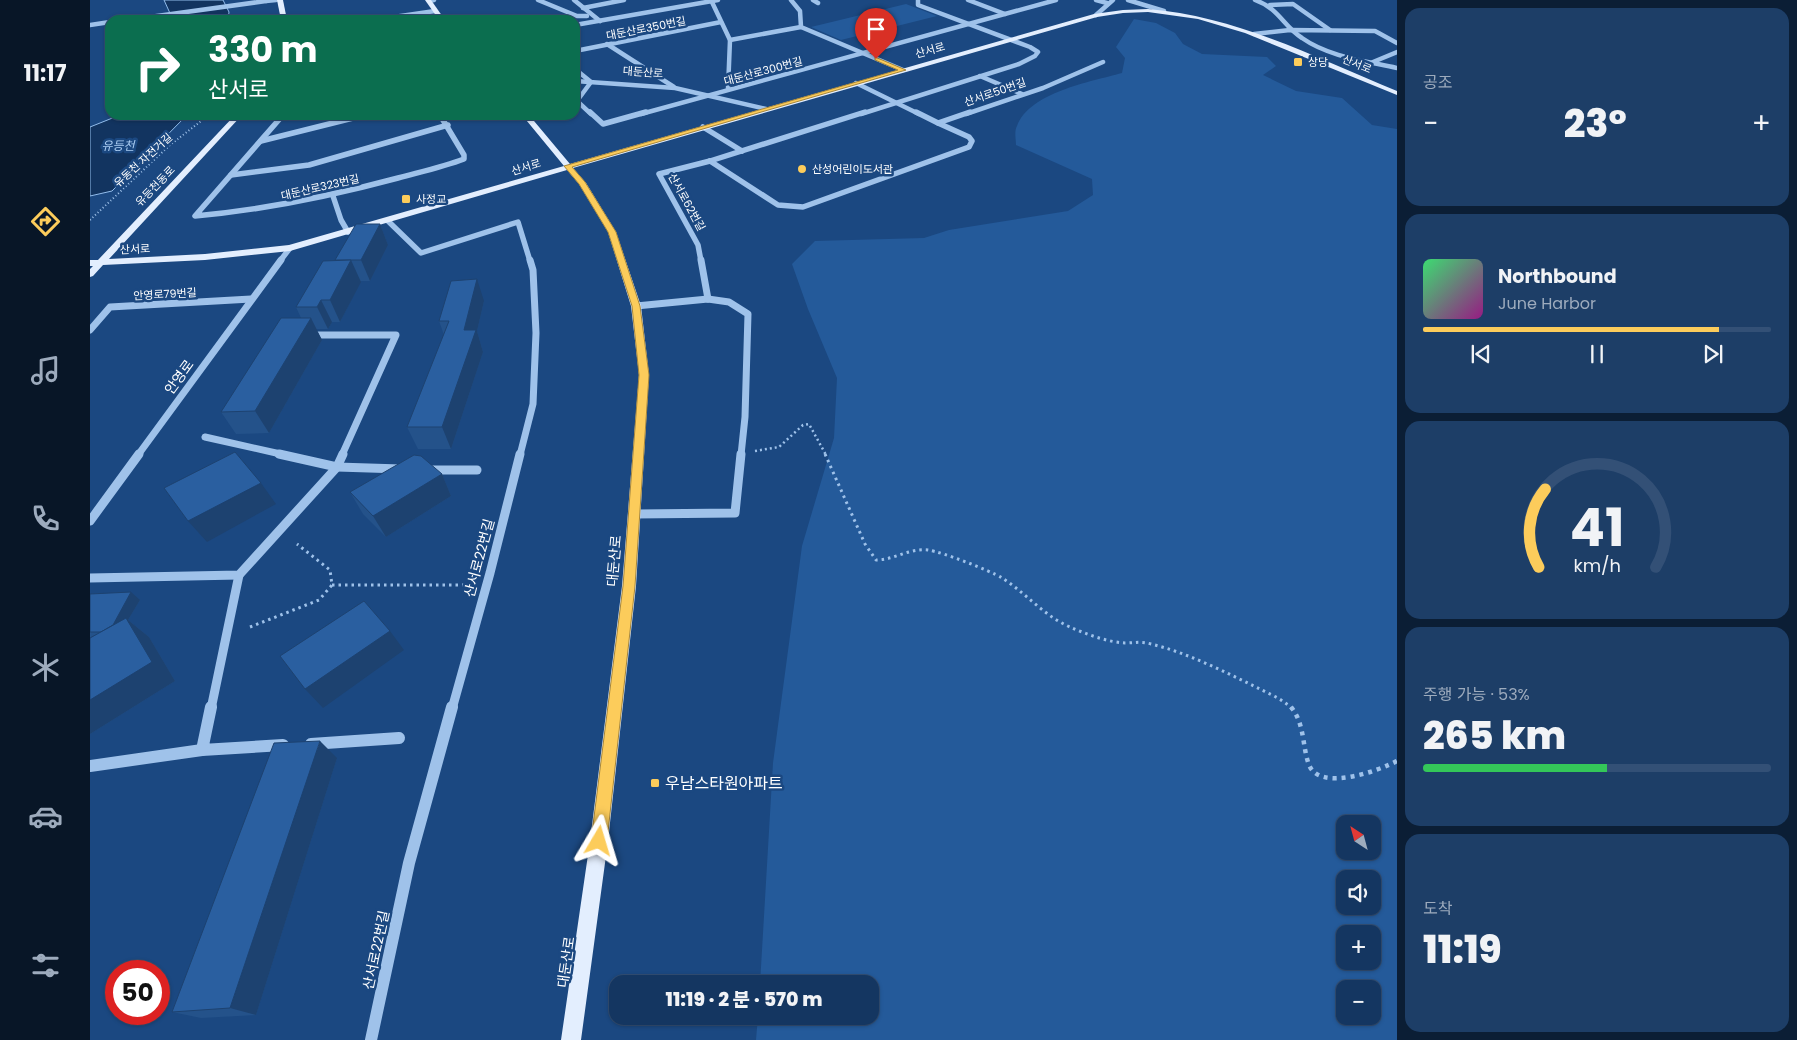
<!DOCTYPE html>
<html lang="ko">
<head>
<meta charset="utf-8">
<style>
  body { margin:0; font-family:Poppins,"Noto Sans KR",sans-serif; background:#1d3e67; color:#f1f3f6; height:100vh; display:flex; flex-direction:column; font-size:19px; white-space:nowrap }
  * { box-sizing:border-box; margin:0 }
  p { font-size:16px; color:#9dabbd }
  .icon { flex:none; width:28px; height:28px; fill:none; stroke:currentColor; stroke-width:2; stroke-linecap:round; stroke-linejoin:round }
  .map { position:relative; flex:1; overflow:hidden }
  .panel { display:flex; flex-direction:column; gap:8px; padding:8px; background:#0b1e35; width:400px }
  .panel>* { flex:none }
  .top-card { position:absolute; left:15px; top:15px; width:475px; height:105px; border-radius:15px; box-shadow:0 1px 4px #0004,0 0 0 1px #335076; background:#0b6e4f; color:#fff; overflow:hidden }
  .needle { width:32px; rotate:324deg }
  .fabs { position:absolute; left:1246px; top:815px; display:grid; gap:10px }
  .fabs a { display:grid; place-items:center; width:45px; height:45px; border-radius:10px; background:#143661; box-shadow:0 1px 4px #0004,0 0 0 1px #335076; font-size:25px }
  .speed { position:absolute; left:15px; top:960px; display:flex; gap:10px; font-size:25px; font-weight:700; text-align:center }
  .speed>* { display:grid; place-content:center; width:65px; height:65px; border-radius:50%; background:#143661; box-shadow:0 1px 4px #0004,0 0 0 1px #335076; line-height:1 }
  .speed .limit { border:8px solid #d22; background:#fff; color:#111 }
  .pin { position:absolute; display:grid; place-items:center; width:42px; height:42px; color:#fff; margin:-51px -21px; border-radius:50% 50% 50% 0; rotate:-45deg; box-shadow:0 0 5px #0007 }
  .pin .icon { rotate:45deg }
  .me { position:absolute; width:55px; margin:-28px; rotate:7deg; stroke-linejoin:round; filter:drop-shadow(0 0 4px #0008) }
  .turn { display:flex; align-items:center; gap:18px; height:105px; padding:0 20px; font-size:22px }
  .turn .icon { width:65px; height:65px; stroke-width:2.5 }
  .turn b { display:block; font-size:35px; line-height:42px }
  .big { font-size:38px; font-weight:800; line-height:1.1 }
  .panel .card { flex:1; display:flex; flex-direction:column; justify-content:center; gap:8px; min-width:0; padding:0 18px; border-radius:15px; background:#1d3e67 }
  .panel .dial { align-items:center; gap:0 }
  .dial svg { height:130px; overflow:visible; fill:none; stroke:#335076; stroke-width:7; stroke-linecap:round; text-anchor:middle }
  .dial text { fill:#f1f3f6; stroke:none }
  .song { display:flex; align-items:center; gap:15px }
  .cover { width:60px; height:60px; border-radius:8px; background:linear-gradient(135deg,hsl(140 70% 55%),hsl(310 70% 35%)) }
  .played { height:5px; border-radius:2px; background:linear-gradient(90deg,#fccc5b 85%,#335076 85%) }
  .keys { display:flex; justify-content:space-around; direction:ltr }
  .heat { display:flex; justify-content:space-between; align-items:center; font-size:28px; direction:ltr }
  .charge { height:8px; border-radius:4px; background:linear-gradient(90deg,#34c759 53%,#335076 0) }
  .trip { position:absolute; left:519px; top:975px; width:270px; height:50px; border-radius:15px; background:#143661; box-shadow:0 1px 4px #0004,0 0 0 1px #335076; font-weight:800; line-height:50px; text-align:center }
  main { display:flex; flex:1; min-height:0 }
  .menu { display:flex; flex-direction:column; width:90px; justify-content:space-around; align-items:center; background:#081627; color:#9dabbd }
  .menu .icon { width:35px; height:35px }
  .menu .current { color:#fccc5b }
  .menu b { font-size:22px; color:#f1f3f6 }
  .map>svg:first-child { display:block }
  .green { fill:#245a9a; fill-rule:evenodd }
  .water { fill:#123460; stroke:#92bdec }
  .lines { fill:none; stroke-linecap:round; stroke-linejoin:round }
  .path-far3 { stroke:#9fc2ea; stroke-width:2; stroke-dasharray:1 2.5; stroke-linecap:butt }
  .path-far2 { stroke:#9fc2ea; stroke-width:2.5; stroke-dasharray:2 3; stroke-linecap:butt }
  .path-far1 { stroke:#9fc2ea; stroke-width:3; stroke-dasharray:2.5 4; stroke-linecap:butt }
  .path { stroke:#9fc2ea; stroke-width:4.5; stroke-dasharray:4 5; stroke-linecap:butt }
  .minor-far4 { stroke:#9fc2ea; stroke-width:4.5 }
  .minor-far3 { stroke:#9fc2ea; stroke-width:5.5 }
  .minor-far2 { stroke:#9fc2ea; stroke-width:7 }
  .minor-far1 { stroke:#9fc2ea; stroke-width:9 }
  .minor { stroke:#9fc2ea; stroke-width:12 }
  .major { fill:#e3eefe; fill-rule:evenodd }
  .minor-bridge { stroke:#9fc2ea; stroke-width:4.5 }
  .wall { fill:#24528a }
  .shaded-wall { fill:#1d4270 }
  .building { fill:#2a5fa0; stroke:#1d4270 }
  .route { fill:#fccc5b; stroke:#a4853b }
  .poi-dot { fill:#fccc5b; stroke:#1b4881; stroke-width:2 }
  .labels { text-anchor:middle; stroke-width:5; stroke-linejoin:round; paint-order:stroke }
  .far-street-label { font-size:11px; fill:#fff; stroke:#1b4881 }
  .far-poi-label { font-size:11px; fill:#fff; stroke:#1b4881; text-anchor:start }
  .far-water-label { font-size:12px; font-style:italic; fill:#aaccf2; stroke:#1b4881 }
  .street-label { font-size:14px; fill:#fff; stroke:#1b4881 }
  .near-poi-label { font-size:16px; fill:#fff; stroke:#1b4881; text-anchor:start }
</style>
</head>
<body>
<main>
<nav class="menu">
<b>11:17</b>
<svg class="icon current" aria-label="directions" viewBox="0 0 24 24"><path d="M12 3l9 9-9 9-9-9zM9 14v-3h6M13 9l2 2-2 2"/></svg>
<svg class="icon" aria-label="music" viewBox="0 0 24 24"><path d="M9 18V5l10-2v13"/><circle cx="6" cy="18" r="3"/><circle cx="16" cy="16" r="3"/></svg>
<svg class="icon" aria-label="phone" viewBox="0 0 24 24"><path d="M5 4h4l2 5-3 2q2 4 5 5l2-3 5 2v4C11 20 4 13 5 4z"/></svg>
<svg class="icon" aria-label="climate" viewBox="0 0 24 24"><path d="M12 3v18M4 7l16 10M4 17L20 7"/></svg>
<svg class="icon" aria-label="car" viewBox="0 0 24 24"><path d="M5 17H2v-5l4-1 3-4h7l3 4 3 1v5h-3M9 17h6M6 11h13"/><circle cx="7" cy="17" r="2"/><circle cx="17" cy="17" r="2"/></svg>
<svg class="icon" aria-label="filters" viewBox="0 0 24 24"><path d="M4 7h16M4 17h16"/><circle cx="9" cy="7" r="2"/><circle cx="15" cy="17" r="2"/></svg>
</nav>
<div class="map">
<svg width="1307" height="1040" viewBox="0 0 1307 1040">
  <rect width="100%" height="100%" fill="#1b4881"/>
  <g class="green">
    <path d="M816,4l31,12 -96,24 -30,-13z"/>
    <path d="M1044,19l22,4 19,10 8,11 19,10 65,3 9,9 -13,9 33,16 46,7 30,27 25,4v911h-641l2,-24h112v-32h-110l13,-221 29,-217 32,-108 3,-60 -29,-69 -16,-45 23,-23 109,-3 25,-8 119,-19 25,-16 -1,-16 -76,-34c0,-5 -2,-14 1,-19 13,-34 73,-44 105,-53l3,-15 -9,-11zM1255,824h27v27h-27zM1255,879h27v27h-27zM1255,934h27v27h-27zM1255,989h27v27h-27z"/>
  </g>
  <g class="water">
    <path d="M74,0h59l6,12 -1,8h-55z"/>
    <path d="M30,115h67l-75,76 -22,5v-69z"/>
  </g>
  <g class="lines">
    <path class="path-far3" d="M0,220l80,-75 39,-30"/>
    <path class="path-far2" d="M665,451l24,-4 24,-22 6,-1 17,31"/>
    <g class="path-far1">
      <path d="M735,454l40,90 11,16c18,0 33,-12 52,-10 14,2 61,20 74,28 24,15 42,38 68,49 16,7 37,15 55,16 9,0 16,-2 26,1 37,9 74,28 109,45 11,6 23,10 32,20"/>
      <path d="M242,585h139"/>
      <path d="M160,627l69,-27 13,-15 -2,-15 -33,-26"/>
    </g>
    <path class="path" d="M1201,707c14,17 11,39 18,58 11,27 69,6 88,-4"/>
    <g class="minor-far4">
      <path d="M448,0l39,16h10"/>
      <path d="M484,0l26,21"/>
      <path d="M621,0l19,40 -2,49"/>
      <path d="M701,0l9,11 1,16 102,43"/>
      <path d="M723,0l5,3"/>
      <path d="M878,0l37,14"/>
      <path d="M1006,0l11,3"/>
      <path d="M1038,0l36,11"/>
      <path d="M1165,0c25,9 27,25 47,38 27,19 64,23 95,30"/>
      <path d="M176,1l10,-1"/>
      <path d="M339,1l5,-1"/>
      <path d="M1180,5l23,-1 37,26"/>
      <path d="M493,8l41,-8"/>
      <path d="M1006,15l17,-15"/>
      <path d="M283,20l62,-9"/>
      <path d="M0,25l20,-3"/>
      <path d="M485,25l143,-25"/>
      <path d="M1164,34l36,-4 85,1 22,12"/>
      <path d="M640,40l71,-13"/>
      <path d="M517,44l67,43"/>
      <path d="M485,51l146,-29"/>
      <path d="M1283,62l24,-10"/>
      <path d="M485,69l16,13 -14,19 14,13"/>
      <path d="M890,76l42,18"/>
      <path d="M485,81l100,7 91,21"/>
      <path d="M766,83l63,31"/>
      <path d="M551,114l415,-114"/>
      <path d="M771,114l158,-50 16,-8 3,-4 -8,-5 -112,-42v-5"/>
      <path d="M876,114l77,-26 60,-26"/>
    </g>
    <g class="minor-far3">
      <path d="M500,112l13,12 43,-12"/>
      <path d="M826,112l22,11 32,-11"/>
      <path d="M193,115l-88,101c69,-6 136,-20 203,-38 22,-6 45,-11 66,-19v-4l-24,-40"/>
      <path d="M613,127l39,24"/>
      <path d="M171,141l104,-26"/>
      <path d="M620,161l68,44 25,2 166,-60 3,-6 -3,-4 -31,-14"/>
      <path d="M141,175l78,-10 139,-40"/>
      <path d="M243,196l8,24 7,12"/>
      <path d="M298,221l33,32 97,-31 12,39"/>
      <path d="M190,261l10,-13"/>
      <path d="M611,261l-3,-16 -39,-71 51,-13 155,-49"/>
    </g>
    <g class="minor-far2">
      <path d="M611,260l7,39"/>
      <path d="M546,306l72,-7 21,3 19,12 -3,103 -4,38"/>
      <path d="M0,330l20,-23 141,-8"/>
      <path d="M217,335h89l-54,120"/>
      <path d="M115,437l80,18"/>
      <path d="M48,455l143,-195"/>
      <path d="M430,455l13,-51 3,-71 -3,-63 -3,-10"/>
    </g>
    <g class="minor-far1">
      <path d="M189,454l58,13 64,2"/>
      <path d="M337,470h50"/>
      <path d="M545,514l100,-1 6,-59"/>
      <path d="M0,521l49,-67"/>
      <path d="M0,578l149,-3 98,-108 6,-13"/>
      <path d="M121,709l28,-134"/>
      <path d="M362,709l38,-136 30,-119"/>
    </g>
    <g class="minor">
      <path d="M121,707l-9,43 81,-5"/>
      <path d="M221,744l88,-6"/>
      <path d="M0,766l112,-16"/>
      <path d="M281,1040l38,-177 43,-156"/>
    </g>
    <g class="major">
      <path d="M187,0h6l4,20h-6z"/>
      <path d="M335,0h6l14,20h-6z"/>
      <path d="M1058,9c88,7 169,49 249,82v4l-152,-62 -47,-14 -50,-7 -25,1 -26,4 -524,151 13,15 30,49 25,74 8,69 -13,211 -28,255 -27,199h-20l29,-199 32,-255 17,-211 -8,-69 -23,-74 -29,-48 -12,-14 -277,81 -85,9 -102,5 -10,11 -3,1v-8l3,-3h-3v-6h8l137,-145h7l-133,144 96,-5 84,-9 275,-79 -42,-51h7l41,49 524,-150 29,-4z"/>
    </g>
    <path class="minor-bridge" d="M38,20l138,-19"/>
  </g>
  <g class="wall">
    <path d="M290,224l8,21 -18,36h-9l-21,41h-8l-4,7h-12l6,11 -53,93 -33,1 -15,-22 80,-94 -5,-11 39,-46z"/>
    <path d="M394,301l-7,30 6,21 -32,97h-33l-11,-22 37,-92 -5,-14z"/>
    <path d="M352,474l9,22 -65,41 -23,-23 -13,-22z"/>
    <path d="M0,594l50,6 -12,20 21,17 26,44 -85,53z"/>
    <path d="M247,758l-81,257 -55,3 -29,-6z"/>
  </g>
  <g class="shaded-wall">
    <path d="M290,224l8,21 -18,36 -9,-21z"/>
    <path d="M261,260l10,22 -21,40 -10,-22z"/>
    <path d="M387,279l7,22 -7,30 6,21 -32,97 -9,-22 22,-97z"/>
    <path d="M231,300l11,22 -4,7 -11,-22z"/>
    <path d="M221,318l11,22 -53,93 -14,-22z"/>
    <path d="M352,474l9,22 -65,41 -13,-21z"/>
    <path d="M171,483l15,21 -69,38 -19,-21z"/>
    <path d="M41,592l9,8 -12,20 21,17 26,44 -85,53v-34l19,-69z"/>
    <path d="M300,631l14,19 -81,58 -18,-19z"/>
    <path d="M230,741l17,17 -81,257 -26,-7z"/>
  </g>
  <g class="building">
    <path d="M266,224h24l-19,36h-26z"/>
    <path d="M261,260l-21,40h-9l-4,7h-21l27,-46z"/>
    <path d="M387,279l-13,51h12l-34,97h-35l42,-106h-10l12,-40z"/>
    <path d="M191,318h30l-56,93 -34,1z"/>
    <path d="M145,452l26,31 -73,38 -24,-33z"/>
    <path d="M324,455l7,1 21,18 -69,42 -23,-24z"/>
    <path d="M41,592l-18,33 -12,7h-11v-38z"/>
    <path d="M274,601l26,30 -85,58 -25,-33z"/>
    <path d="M36,618l26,44 -62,38v-62z"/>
    <path d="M230,741l-90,267 -58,4 102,-269z"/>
  </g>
  <path class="route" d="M785,57l31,13 -334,97 13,15 31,50 24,74 9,69 -14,211 -28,255 -3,6 -5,2 -6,-2 -2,-6 32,-255 16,-211 -7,-69 -24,-74 -29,-48 -15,-18 334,-96 -23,-10z"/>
  <g class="poi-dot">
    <rect x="1203" y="57" width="10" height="10" rx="2.5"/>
    <circle cx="712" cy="169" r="5"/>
    <rect x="311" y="194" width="10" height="10" rx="2.5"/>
    <rect x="560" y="778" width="10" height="10" rx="2.5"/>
  </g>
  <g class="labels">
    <g class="far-street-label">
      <text transform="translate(556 28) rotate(-11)" y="4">대둔산로350번길</text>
      <text transform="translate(840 50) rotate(-16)" y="4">산서로</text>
      <text transform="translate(1267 64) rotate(22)" y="4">산서로</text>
      <text transform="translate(673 71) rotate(-15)" y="4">대둔산로300번길</text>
      <text transform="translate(553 72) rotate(4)" y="4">대둔산로</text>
      <text transform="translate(905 92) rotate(-19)" y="4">산서로50번길</text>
      <text transform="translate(53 160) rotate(-42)" y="4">유동천 자전거길</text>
      <text transform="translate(436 167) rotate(-17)" y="4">산서로</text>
      <text transform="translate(65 186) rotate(-46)" y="4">유등천동로</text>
      <text transform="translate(230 187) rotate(-13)" y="4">대둔산로323번길</text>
      <text transform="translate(597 202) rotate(61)" y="4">산서로62번길</text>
      <text transform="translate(45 249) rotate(-3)" y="4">산서로</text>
      <text transform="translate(75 294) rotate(-3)" y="4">안영로79번길</text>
    </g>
    <g class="far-poi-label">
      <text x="1218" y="66">상당</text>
      <text x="722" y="173">산성어린이도서관</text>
      <text x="326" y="203">사정교</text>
    </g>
    <g class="far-water-label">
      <text x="28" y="150">유등천</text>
    </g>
    <g class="street-label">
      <text transform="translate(89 377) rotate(-54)" y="5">안영로</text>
      <text transform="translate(389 558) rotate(-75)" y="5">산서로22번길</text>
      <text transform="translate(524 561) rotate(-85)" y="5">대둔산로</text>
      <text transform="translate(286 950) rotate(-78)" y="5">산서로22번길</text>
      <text transform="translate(476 962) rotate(-82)" y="5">대둔산로</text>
    </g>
    <g class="near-poi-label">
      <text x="575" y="789">우남스타원아파트</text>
    </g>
  </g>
</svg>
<div class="fabs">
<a><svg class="needle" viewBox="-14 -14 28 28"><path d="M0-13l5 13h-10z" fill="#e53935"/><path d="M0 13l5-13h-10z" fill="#9dabbd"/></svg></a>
<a><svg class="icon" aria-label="sound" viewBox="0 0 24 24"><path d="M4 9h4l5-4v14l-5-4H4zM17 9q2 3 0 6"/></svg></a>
<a>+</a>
<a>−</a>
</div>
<div class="speed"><div class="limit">50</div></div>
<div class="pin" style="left:786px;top:59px;background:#d93025"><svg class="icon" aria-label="arrive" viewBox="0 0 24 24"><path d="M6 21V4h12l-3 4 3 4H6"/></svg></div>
<svg class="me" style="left:509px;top:841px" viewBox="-20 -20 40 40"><path d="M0-17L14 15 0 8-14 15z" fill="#fccc5b" stroke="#fff" stroke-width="4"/></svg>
<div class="trip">11:19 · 2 분 · 570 m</div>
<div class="top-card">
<div class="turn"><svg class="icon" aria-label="right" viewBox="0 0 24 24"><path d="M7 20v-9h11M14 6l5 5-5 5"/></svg><div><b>330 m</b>산서로</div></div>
</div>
</div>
<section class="panel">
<div class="card"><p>공조</p>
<div class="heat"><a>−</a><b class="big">23°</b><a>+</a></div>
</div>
<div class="card">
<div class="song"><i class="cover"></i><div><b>Northbound</b><p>June Harbor</p></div></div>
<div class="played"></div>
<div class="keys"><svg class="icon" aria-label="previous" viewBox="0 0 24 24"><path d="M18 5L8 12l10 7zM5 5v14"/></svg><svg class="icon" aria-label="pause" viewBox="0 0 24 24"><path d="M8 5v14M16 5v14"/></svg><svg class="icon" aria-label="next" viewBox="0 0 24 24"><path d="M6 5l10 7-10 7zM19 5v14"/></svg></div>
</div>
<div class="card dial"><svg viewBox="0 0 100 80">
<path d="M14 69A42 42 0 1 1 86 69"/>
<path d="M14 69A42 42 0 0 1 18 21" stroke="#fccc5b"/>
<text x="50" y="56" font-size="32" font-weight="700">41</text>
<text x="50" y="72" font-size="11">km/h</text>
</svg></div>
<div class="card"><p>주행 가능 · 53%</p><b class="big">265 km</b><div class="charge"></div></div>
<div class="card"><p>도착</p><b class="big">11:19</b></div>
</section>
</main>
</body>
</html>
